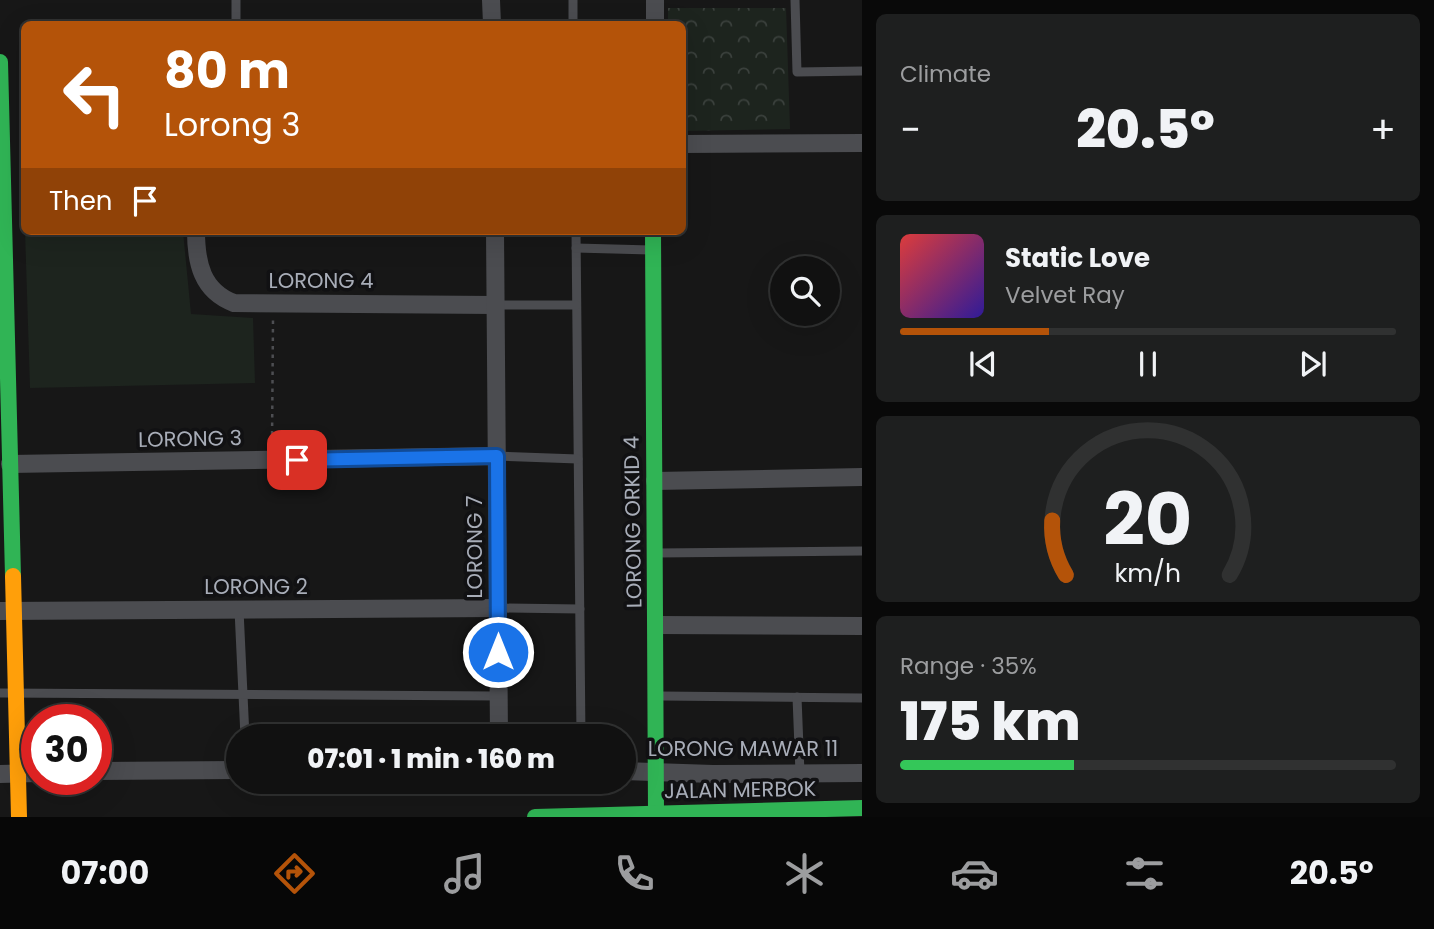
<!DOCTYPE html>
<html lang="en">
<head>
<meta charset="utf-8">
<style>
  body { margin:0; font-family:Poppins,sans-serif; background:#1e1f1f; color:#f1f3f6; height:100vh; display:flex; flex-direction:column; font-size:26px; white-space:nowrap }
  * { box-sizing:border-box; margin:0 }
  p { font-size:23px; color:#9c9d9f }
  .icon { flex:none; width:38px; height:38px; fill:none; stroke:currentColor; stroke-width:2; stroke-linecap:round; stroke-linejoin:round }
  .map { position:relative; flex:1; overflow:hidden }
  .sheet { display:flex; flex-direction:column; gap:14px; padding:14px; background:#090909; width:572px }
  .sheet>* { flex:none }
  .banner { position:absolute; left:21px; top:21px; width:665px; height:214px; border-radius:10px; box-shadow:0 7px 28px #0002,0 0 0 2px #303131; background:#b45309; color:#fff; overflow:hidden }
  .tools { position:absolute; left:770px; top:256px; display:grid; gap:14px }
  .tools a { display:grid; place-items:center; width:70px; height:70px; border-radius:50%; background:#111; box-shadow:0 7px 28px #0002,0 0 0 2px #303131; font-size:35px }
  .speed { position:absolute; left:21px; top:704px; display:flex; gap:14px; font-size:35px; font-weight:700; text-align:center }
  .speed>* { display:grid; place-content:center; width:91px; height:91px; border-radius:50%; background:#111; box-shadow:0 7px 28px #0002,0 0 0 2px #303131; line-height:1 }
  .speed .limit { border:10px solid #d22; background:#fff; color:#111 }
  .pin { position:absolute; display:grid; place-items:center; width:60px; height:60px; color:#fff; margin:-30px; border-radius:14px; box-shadow:0 4px 10px #0006 }
  .me { position:absolute; width:77px; margin:-38px; rotate:0deg; stroke-linejoin:round; filter:drop-shadow(0 0 5px #0008) }
  .turn { display:flex; align-items:center; gap:24px; height:147px; padding:0 28px; font-size:32px }
  .turn .icon { width:91px; height:91px; stroke-width:2.5 }
  .turn b { display:block; font-size:49px; line-height:60px }
  .then { display:flex; align-items:center; height:66px; padding:0 28px; background:#0003; gap:14px; font-size:26px }
  .big { font-size:52px; font-weight:800; line-height:1.1 }
  .sheet .tile { flex:1; display:flex; flex-direction:column; justify-content:center; gap:10px; min-width:0; padding:0 24px; border-radius:10px; background:#1e1f1f }
  .sheet .dial { align-items:center; gap:0 }
  .dial svg { height:182px; overflow:visible; fill:none; stroke:#303131; stroke-width:7; stroke-linecap:round; text-anchor:middle }
  .dial text { fill:#f1f3f6; stroke:none }
  .song { display:flex; align-items:center; gap:21px }
  .cover { width:84px; height:84px; border-radius:10px; background:linear-gradient(135deg,hsl(0 70% 55%),hsl(250 70% 35%)) }
  .played { height:7px; border-radius:4px; background:linear-gradient(90deg,#b45309 30%,#303131 30%) }
  .keys { display:flex; justify-content:space-around; direction:ltr }
  .heat { display:flex; justify-content:space-between; align-items:center; font-size:38px; direction:ltr }
  .charge { height:10px; border-radius:5px; background:linear-gradient(90deg,#34c759 35%,#303131 0) }
  .trip { position:absolute; left:226px; top:724px; width:410px; height:70px; border-radius:35px; background:#111; box-shadow:0 7px 28px #0002,0 0 0 2px #303131; font-weight:800; line-height:70px; text-align:center }
  .menu { display:flex; height:112px; justify-content:space-around; align-items:center; background:#070707; color:#9c9d9f }
  .menu .icon { width:49px; height:49px }
  .menu .current { color:#b45309 }
  .menu b { font-size:32px; color:#f1f3f6 }
  main { display:flex; flex:1; min-height:0 }
  .map>svg:first-child { display:block }
  .grass { fill:#1d241e }
  .forest { fill:url(#forest-crowns) }
  .lines { fill:none; stroke-linecap:round; stroke-linejoin:round }
  .path { stroke:#4d4e52; stroke-width:2.5; stroke-dasharray:3.5 5; stroke-linecap:butt }
  .lane { stroke:#4b4c50; stroke-width:9 }
  .street { stroke:#4b4c50; stroke-width:18 }
  .fast { stroke:#30b455; stroke-width:16 }
  .slow { stroke:#ff9f0a; stroke-width:16 }
  .route-casing { stroke:#114b97; stroke-width:18 }
  .route { stroke:#1a73e8; stroke-width:12 }
  .labels { text-anchor:middle; stroke-width:7; stroke-linejoin:round; paint-order:stroke }
  .street-label { font-size:21px; fill:#a8adb8; stroke:#111113 }
</style>
</head>
<body>
<main>
<div class="map">
<svg width="862" height="817" viewBox="0 0 862 817">
  <defs>
    <pattern id="forest-crowns" width="20" height="18" patternUnits="userSpaceOnUse" patternTransform="scale(1.75)"><rect width="20" height="18" fill="#1d241e"/><path d="M2 6a3 3 0 1 1 6 0M12 15a3 3 0 1 1 6 0" fill="none" stroke="#3b413d"/></pattern>
  </defs>
  <rect width="100%" height="100%" fill="#171717"/>
  <path class="grass" d="M25,231h158l8,83 62,4 2,65 -225,5z"/>
  <path class="forest" d="M668,8h118l4,121 -107,2 -1,-107h-14z"/>
  <g class="lines">
    <path class="path" d="M272,443l1,-123"/>
    <g class="lane">
      <path d="M236,0v24"/>
      <path d="M573,0v24"/>
      <path d="M795,0l2,72 65,-1"/>
      <path d="M576,231l5,506"/>
      <path d="M576,248l75,2"/>
      <path d="M495,305h81"/>
      <path d="M497,456l81,3"/>
      <path d="M657,553l205,-2"/>
      <path d="M498,608l82,1"/>
      <path d="M239,610l6,127"/>
      <path d="M0,693l499,3"/>
      <path d="M661,696l201,2"/>
      <path d="M797,697l3,76"/>
    </g>
    <g class="street">
      <path d="M491,0l1,24"/>
      <path d="M655,24v-24"/>
      <path d="M682,144l180,-1"/>
      <path d="M196,231c0,32 6,60 38,72l261,2"/>
      <path d="M495,231l4,506"/>
      <path d="M10,464l487,-8"/>
      <path d="M655,481l207,-4"/>
      <path d="M0,611l498,-3"/>
      <path d="M657,625l205,1"/>
      <path d="M96,771l142,-1"/>
      <path d="M623,771l90,3 149,-1"/>
      <path d="M0,774l37,-1"/>
    </g>
    <g class="fast">
      <path d="M0,62l13,514"/>
      <path d="M653,231l3,582"/>
      <path d="M535,817l327,-9"/>
    </g>
    <path class="slow" d="M13,576l6,241"/>
  </g>
  <g class="lines">
    <g class="route-casing">
      <path id="route" d="M297,460l200,-4 1,196"/>
    </g>
    <use href="#route" class="route"/>
  </g>
  <g class="labels">
    <g class="street-label">
      <text x="321" y="288">LORONG 4</text>
      <text transform="translate(190 439) rotate(-1)" y="7">LORONG 3</text>
      <text transform="translate(633 522) rotate(-91)" y="7">LORONG ORKID 4</text>
      <text transform="translate(475 547) rotate(-90)" y="7">LORONG 7</text>
      <text x="256" y="594">LORONG 2</text>
      <text x="743" y="756">LORONG MAWAR 11</text>
      <text transform="translate(740 790) rotate(-1)" y="7">JALAN MERBOK</text>
    </g>
  </g>
</svg>
<div class="tools">
<a><svg class="icon" aria-label="search" viewBox="0 0 24 24"><circle cx="10" cy="10" r="6"/><path d="M15 15l6 6"/></svg></a>
</div>
<div class="speed"><div class="limit">30</div></div>
<div class="pin" style="left:297px;top:460px;background:#d93025"><svg class="icon" aria-label="arrive" viewBox="0 0 24 24"><path d="M6 21V4h12l-3 4 3 4H6"/></svg></div>
<svg class="me" style="left:498px;top:652px" viewBox="-20 -20 40 40"><circle r="17" fill="#1a73e8" stroke="#fff" stroke-width="3"/><path d="M0-11L8 9 0 5-8 9z" fill="#fff"/></svg>
<div class="trip">07:01 · 1 min · 160 m</div>
<div class="banner">
<div class="turn"><svg class="icon" aria-label="left" viewBox="0 0 24 24"><path d="M17 20v-9H6M10 6l-5 5 5 5"/></svg><div><b>80 m</b>Lorong 3</div></div>
<div class="then">Then<svg class="icon" aria-label="arrive" viewBox="0 0 24 24"><path d="M6 21V4h12l-3 4 3 4H6"/></svg></div>
</div>
</div>
<section class="sheet">
<div class="tile"><p>Climate</p>
<div class="heat"><a>−</a><b class="big">20.5°</b><a>+</a></div>
</div>
<div class="tile">
<div class="song"><i class="cover"></i><div><b>Static Love</b><p>Velvet Ray</p></div></div>
<div class="played"></div>
<div class="keys"><svg class="icon" aria-label="previous" viewBox="0 0 24 24"><path d="M18 5L8 12l10 7zM5 5v14"/></svg><svg class="icon" aria-label="pause" viewBox="0 0 24 24"><path d="M8 5v14M16 5v14"/></svg><svg class="icon" aria-label="next" viewBox="0 0 24 24"><path d="M6 5l10 7-10 7zM19 5v14"/></svg></div>
</div>
<div class="tile dial"><svg viewBox="0 0 100 80">
<path d="M14 69A42 42 0 1 1 86 69"/>
<path d="M14 69A42 42 0 0 1 8 45" stroke="#b45309"/>
<text x="50" y="56" font-size="32" font-weight="700">20</text>
<text x="50" y="72" font-size="11">km/h</text>
</svg></div>
<div class="tile"><p>Range · 35%</p><b class="big">175 km</b><div class="charge"></div></div>
</section>
</main>
<nav class="menu">
<b>07:00</b>
<svg class="icon current" aria-label="directions" viewBox="0 0 24 24"><path d="M12 3l9 9-9 9-9-9zM9 14v-3h6M13 9l2 2-2 2"/></svg>
<svg class="icon" aria-label="music" viewBox="0 0 24 24"><path d="M9 18V5l10-2v13"/><circle cx="6" cy="18" r="3"/><circle cx="16" cy="16" r="3"/></svg>
<svg class="icon" aria-label="phone" viewBox="0 0 24 24"><path d="M5 4h4l2 5-3 2q2 4 5 5l2-3 5 2v4C11 20 4 13 5 4z"/></svg>
<svg class="icon" aria-label="climate" viewBox="0 0 24 24"><path d="M12 3v18M4 7l16 10M4 17L20 7"/></svg>
<svg class="icon" aria-label="car" viewBox="0 0 24 24"><path d="M5 17H2v-5l4-1 3-4h7l3 4 3 1v5h-3M9 17h6M6 11h13"/><circle cx="7" cy="17" r="2"/><circle cx="17" cy="17" r="2"/></svg>
<svg class="icon" aria-label="filters" viewBox="0 0 24 24"><path d="M4 7h16M4 17h16"/><circle cx="9" cy="7" r="2"/><circle cx="15" cy="17" r="2"/></svg>
<b>20.5°</b>
</nav>
</body>
</html>
